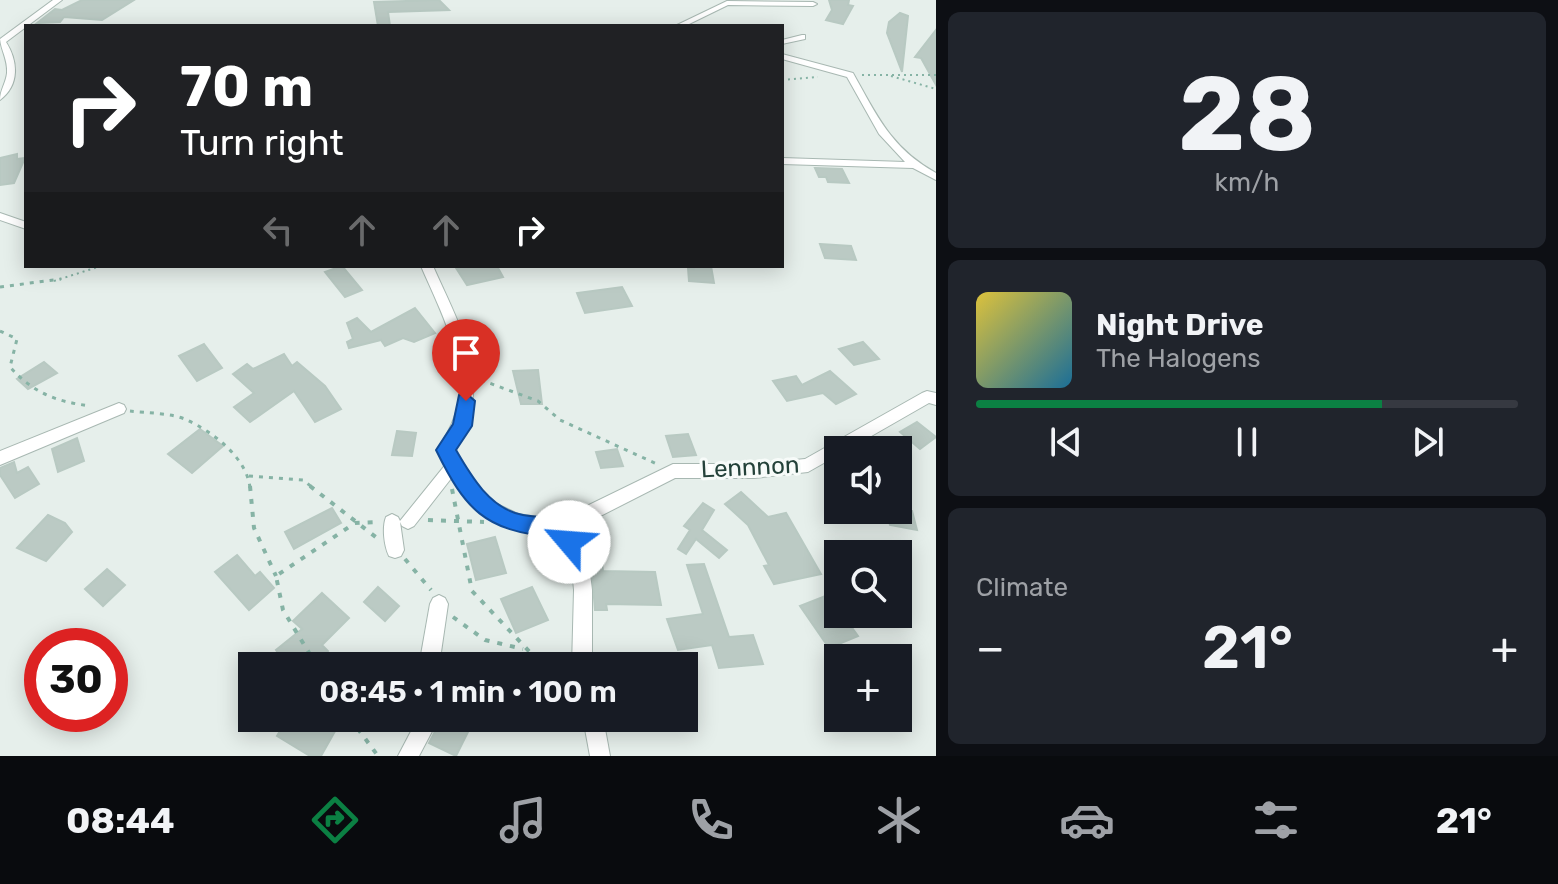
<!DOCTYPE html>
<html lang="en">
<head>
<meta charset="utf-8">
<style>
  body { margin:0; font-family:Rubik,sans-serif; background:#20242c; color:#f1f3f6; height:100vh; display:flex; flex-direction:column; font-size:30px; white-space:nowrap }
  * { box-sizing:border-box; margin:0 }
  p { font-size:26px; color:#9ea1a6 }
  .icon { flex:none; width:44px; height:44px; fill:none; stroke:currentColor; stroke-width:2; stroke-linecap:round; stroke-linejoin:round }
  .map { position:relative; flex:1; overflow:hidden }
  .sheet { display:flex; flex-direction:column; gap:12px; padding:12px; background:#0d0f14; width:622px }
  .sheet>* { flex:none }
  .top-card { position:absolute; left:24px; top:24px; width:760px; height:244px; border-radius:0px; box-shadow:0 4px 20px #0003; background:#202124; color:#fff; overflow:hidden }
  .buttons { position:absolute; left:824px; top:436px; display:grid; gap:16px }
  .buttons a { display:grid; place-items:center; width:88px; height:88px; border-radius:0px; background:#171b24; box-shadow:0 4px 20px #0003; font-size:40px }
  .speed { position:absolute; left:24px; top:628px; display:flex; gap:16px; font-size:40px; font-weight:700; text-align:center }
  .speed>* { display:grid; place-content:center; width:104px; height:104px; border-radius:50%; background:#171b24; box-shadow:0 4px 20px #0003; line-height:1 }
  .speed .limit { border:12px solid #d22; background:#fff; color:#111 }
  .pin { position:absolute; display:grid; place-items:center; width:68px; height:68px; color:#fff; margin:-82px -34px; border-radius:50% 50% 50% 0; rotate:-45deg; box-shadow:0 0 8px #0007 }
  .pin .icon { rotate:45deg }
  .me { position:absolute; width:88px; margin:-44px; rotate:297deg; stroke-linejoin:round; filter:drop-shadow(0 0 6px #0008) }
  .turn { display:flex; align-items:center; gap:28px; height:168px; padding:0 24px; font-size:36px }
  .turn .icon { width:104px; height:104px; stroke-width:2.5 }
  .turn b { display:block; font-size:56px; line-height:68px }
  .lanes { display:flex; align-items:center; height:76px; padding:0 24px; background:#0003; justify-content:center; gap:40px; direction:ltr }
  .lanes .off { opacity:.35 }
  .big { font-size:60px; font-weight:600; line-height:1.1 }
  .sheet .tile { flex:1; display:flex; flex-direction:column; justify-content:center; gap:12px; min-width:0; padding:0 28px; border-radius:12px; background:#20242c }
  .sheet .dial { align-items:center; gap:0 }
  .dial b { font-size:104px; line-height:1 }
  .song { display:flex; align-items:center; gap:24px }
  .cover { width:96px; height:96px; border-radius:12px; background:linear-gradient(135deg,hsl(50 70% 55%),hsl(200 70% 35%)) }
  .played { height:8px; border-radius:4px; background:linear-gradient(90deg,#0b8043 75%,#363941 75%) }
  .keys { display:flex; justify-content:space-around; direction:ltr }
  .heat { display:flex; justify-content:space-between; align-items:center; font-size:44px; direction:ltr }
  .trip { position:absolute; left:238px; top:652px; width:460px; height:80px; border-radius:0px; background:#171b24; box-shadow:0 4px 20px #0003; font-weight:600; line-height:80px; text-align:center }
  .tab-bar { display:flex; height:128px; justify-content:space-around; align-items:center; background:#090b0e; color:#9ea1a6 }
  .tab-bar .icon { width:56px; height:56px }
  .tab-bar .on { color:#0b8043 }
  .tab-bar b { font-size:36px; color:#f1f3f6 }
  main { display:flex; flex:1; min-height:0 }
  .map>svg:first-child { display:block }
  .building { fill:#bbcac4; stroke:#b8c9c2; stroke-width:2 }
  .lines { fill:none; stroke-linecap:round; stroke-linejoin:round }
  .minor-casing { stroke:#a8b8b2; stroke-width:2 }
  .path-far2 { stroke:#86b3a5; stroke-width:2; stroke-dasharray:2 4; stroke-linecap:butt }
  .path-far1 { stroke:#86b3a5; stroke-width:3; stroke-dasharray:4 6; stroke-linecap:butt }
  .path { stroke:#86b3a5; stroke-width:4; stroke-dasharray:5 8; stroke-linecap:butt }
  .minor { fill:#fff; fill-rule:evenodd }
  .route { fill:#1a73e8; stroke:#114b97; stroke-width:2 }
  .labels { text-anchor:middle; stroke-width:6; stroke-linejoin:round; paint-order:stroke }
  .street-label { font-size:24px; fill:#24423a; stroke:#f7fbf9 }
</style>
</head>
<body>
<main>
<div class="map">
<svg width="936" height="756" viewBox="0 0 936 756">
  <rect width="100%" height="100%" fill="#e6efeb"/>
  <g class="building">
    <path d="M82,0h52l-32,20 -38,-3 -4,5 -23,1 18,-14 7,1z"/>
    <path d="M439,0l10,10 -61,2 2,14h-12l-4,-24z"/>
    <path d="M829,0h20l-1,5 5,1 -10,18 -17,-4 6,-10z"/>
    <path d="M900,13l8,3 -6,56 -15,-39 2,-11z"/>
    <path d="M936,30v55l-15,-27 -6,-1z"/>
    <path d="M17,154v5l8,-1 -11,25 -14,2v-27z"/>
    <path d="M815,168l27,1 7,14 -21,-1 -2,-5h-7z"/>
    <path d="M820,244l31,2 5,14 -31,-2z"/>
    <path d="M342,266l20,24 -17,7 -20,-25z"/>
    <path d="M465,266h32l6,11 -36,8 -11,-17z"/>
    <path d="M694,266h17l3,17 -25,-2 -1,-13 6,1z"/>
    <path d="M622,287l10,19 -47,7 -8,-20z"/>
    <path d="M415,308l20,25 -21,9 -11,-4 -18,8 -4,-6 -32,8 -2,-6 6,-3 -6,-16 10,-5 14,14z"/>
    <path d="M863,342l16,17 -25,6 -15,-16z"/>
    <path d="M204,344l18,24 -25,13 -18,-25z"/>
    <path d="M284,354l8,12 5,-4 28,24 16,23 -26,13 -21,-31 -44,31 -16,-15 20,-14 -21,-19 14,-10 6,5z"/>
    <path d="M44,362l13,11 -29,16 -11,-10z"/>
    <path d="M538,370l4,34h-21l-8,-33z"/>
    <path d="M830,371l26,23 -20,10 -13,-11 -36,8 -14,-20 23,-5 6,9z"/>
    <path d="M917,422l19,15 -16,12 -20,-17z"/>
    <path d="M200,429l23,17 -31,27 -24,-19z"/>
    <path d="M397,431l19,2 -4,23 -20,-1z"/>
    <path d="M688,434l8,21 -23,2 -7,-21z"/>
    <path d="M77,438l7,23 -26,11 -6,-23z"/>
    <path d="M617,449l6,17 -22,2 -5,-16z"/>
    <path d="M14,462l3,11 11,-6 11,17 -24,14 -15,-23v-7z"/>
    <path d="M741,492l27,25 18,-4 35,61 -47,10 -10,-18 5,-1 -21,-40 -23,-21z"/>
    <path d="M703,503l11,7 -12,20 25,20 -8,8 -23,-19 -10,15 -8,-5 12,-19 -6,-4z"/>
    <path d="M332,508l9,15 -47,26 -9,-17z"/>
    <path d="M886,510l26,1 5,19 -27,-5z"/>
    <path d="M48,515l17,8 7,9 -26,29 -29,-13z"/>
    <path d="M495,537l11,36 -30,7 -9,-36z"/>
    <path d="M237,555l18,21 5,-4 14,16 -25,22 -34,-38z"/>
    <path d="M591,561h11l1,10 52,1 6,33 -55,-1 1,6h-12z"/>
    <path d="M704,564l25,73 24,-2 10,29 -44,4 -7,-23 -34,5 -11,-31 36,-5 -16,-49z"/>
    <path d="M107,569l18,16 -22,21 -18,-17z"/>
    <path d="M378,587l21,19 -14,15 -21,-19z"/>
    <path d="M532,587l16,33 -32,13 -15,-34z"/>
    <path d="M322,593l27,25 -27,27 6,6 -12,15h-7l-9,-8 -13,8 -11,-16 26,-21 -9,-8z"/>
    <path d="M828,595l10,19h4l16,22 -29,12 -29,-42z"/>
    <path d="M288,718h41l10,6 -18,32h-11l-33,-20z"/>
    <path d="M442,718h11l17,10 -14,28 -27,-13z"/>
  </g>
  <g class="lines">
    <g class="minor-casing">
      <g id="minor">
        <path d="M53,0h9l-56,42c12,19 14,43 -6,58 0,-10 6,-17 7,-27 1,-13 -6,-23 -7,-34z"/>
        <path d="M727,1l86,1 4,2 -4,2 -85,-1 -43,21h-10z"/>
        <path d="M802,35h3v4l-23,5v-4z"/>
        <path d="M782,54l71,19c24,43 38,75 83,100v7l-23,-12 -131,-4v-6l123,4 -26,-28 -32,-57 -65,-18z"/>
        <path d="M0,213l26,9v7l-26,-9z"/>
        <path d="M421,266h12c18,42 47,90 39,137 -2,17 -10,32 -18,47l19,31 22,22 23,11 40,6 115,-56h81l51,-5 117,-66 5,-2 9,2v12l-7,-2 -82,47h-9v5l-30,17 -54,6h-79l-104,53 17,26 4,33v76h-20l2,-76 -3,-31 -17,-24c-49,-6 -74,-17 -101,-59l-39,50 -6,3 -6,-3 -2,-4 4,28 -3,6 -6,2 -6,-2c-5,-10 -7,-29 -3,-39l6,-3 6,3 2,4 46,-57 -8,-14c8,-15 17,-29 20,-46 8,-47 -19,-96 -37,-138z"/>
        <path d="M119,403l5,2 2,4 -2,4 -124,52v-14z"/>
        <path d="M439,595l6,3 3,6 -9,62h-20l11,-62 3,-6z"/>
        <path d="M418,718h21l-20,38h-21z"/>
        <path d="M583,718h20l7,38h-20z"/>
      </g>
    </g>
    <g class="path-far2">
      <path d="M862,75h74"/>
      <path d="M891,76l45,13"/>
      <path d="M782,80l36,-3"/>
      <path d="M54,281l47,-15"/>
    </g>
    <g class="path-far1">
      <path d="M0,287l61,-8"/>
      <path d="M0,331l17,8 -7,28c23,26 47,35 81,39"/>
      <path d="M481,380l57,21 22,19 97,44"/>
      <path d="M130,411c17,2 42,2 57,9 26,12 60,38 63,68"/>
      <path d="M249,476l54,4 10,8"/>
    </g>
    <g class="path">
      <path d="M250,486l4,42 22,48"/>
      <path d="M310,486l67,52"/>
      <path d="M452,489l20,102 71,75"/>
      <path d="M428,520l56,2"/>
      <path d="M405,559l26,31"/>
      <path d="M453,617l32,23 38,9"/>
      <path d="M317,666l-34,-56 -7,-34 79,-53 25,-1"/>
      <path d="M350,718l28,38"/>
    </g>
    <use href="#minor" class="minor"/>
  </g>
  <path class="route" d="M466,393l9,8 -3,25 -16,24c15,26 34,59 67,65 14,3 29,0 44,6l13,21 -3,8 -8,3 -8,-3 -8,-13c-69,-6 -88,-28 -117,-87l17,-26 6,-29z"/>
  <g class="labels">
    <g class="street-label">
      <text transform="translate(750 467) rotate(-3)" y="8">Lennnon</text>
    </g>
  </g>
</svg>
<div class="buttons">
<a><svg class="icon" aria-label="sound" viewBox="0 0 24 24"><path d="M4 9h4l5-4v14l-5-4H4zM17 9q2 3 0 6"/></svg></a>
<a><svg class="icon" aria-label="search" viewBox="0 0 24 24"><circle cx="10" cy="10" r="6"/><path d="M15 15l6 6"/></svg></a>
<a>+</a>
</div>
<div class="speed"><div class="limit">30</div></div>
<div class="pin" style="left:466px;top:401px;background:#d93025"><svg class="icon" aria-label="arrive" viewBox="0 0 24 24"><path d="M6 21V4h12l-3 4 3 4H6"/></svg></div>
<svg class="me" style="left:569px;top:542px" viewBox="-20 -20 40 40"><circle r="19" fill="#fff"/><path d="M0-13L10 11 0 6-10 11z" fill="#1a73e8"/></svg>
<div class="trip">08:45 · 1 min · 100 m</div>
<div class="top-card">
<div class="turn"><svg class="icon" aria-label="right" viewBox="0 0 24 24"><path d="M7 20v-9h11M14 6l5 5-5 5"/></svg><div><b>70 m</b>Turn right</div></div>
<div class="lanes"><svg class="icon off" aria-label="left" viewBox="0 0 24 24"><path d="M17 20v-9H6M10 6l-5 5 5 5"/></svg><svg class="icon off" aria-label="ahead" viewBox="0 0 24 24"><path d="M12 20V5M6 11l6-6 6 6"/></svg><svg class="icon off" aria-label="ahead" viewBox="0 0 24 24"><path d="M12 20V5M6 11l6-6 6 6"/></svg><svg class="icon" aria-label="right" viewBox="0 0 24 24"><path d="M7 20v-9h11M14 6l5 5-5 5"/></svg></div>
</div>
</div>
<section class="sheet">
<div class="tile dial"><b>28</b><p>km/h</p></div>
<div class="tile">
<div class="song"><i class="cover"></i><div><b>Night Drive</b><p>The Halogens</p></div></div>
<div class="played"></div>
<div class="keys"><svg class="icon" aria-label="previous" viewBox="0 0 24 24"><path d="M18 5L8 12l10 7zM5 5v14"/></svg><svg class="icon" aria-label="pause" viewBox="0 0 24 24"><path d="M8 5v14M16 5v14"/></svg><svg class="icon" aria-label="next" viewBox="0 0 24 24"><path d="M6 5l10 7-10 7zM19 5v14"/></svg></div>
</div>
<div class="tile"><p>Climate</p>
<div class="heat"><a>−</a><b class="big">21°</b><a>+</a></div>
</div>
</section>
</main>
<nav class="tab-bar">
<b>08:44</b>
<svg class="icon on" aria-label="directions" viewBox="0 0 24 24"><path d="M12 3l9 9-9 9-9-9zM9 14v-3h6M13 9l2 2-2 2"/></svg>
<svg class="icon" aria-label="music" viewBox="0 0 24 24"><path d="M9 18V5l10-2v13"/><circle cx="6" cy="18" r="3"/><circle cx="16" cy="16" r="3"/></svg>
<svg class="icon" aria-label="phone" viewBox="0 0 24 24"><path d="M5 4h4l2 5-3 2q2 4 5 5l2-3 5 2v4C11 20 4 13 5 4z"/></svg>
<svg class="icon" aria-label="climate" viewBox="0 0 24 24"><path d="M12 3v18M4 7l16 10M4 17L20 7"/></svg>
<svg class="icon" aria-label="car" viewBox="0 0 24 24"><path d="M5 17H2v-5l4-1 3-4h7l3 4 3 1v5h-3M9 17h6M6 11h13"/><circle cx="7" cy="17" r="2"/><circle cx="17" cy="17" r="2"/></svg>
<svg class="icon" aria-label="filters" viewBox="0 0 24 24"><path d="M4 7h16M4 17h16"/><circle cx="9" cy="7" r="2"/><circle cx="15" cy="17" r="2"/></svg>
<b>21°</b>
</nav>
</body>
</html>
